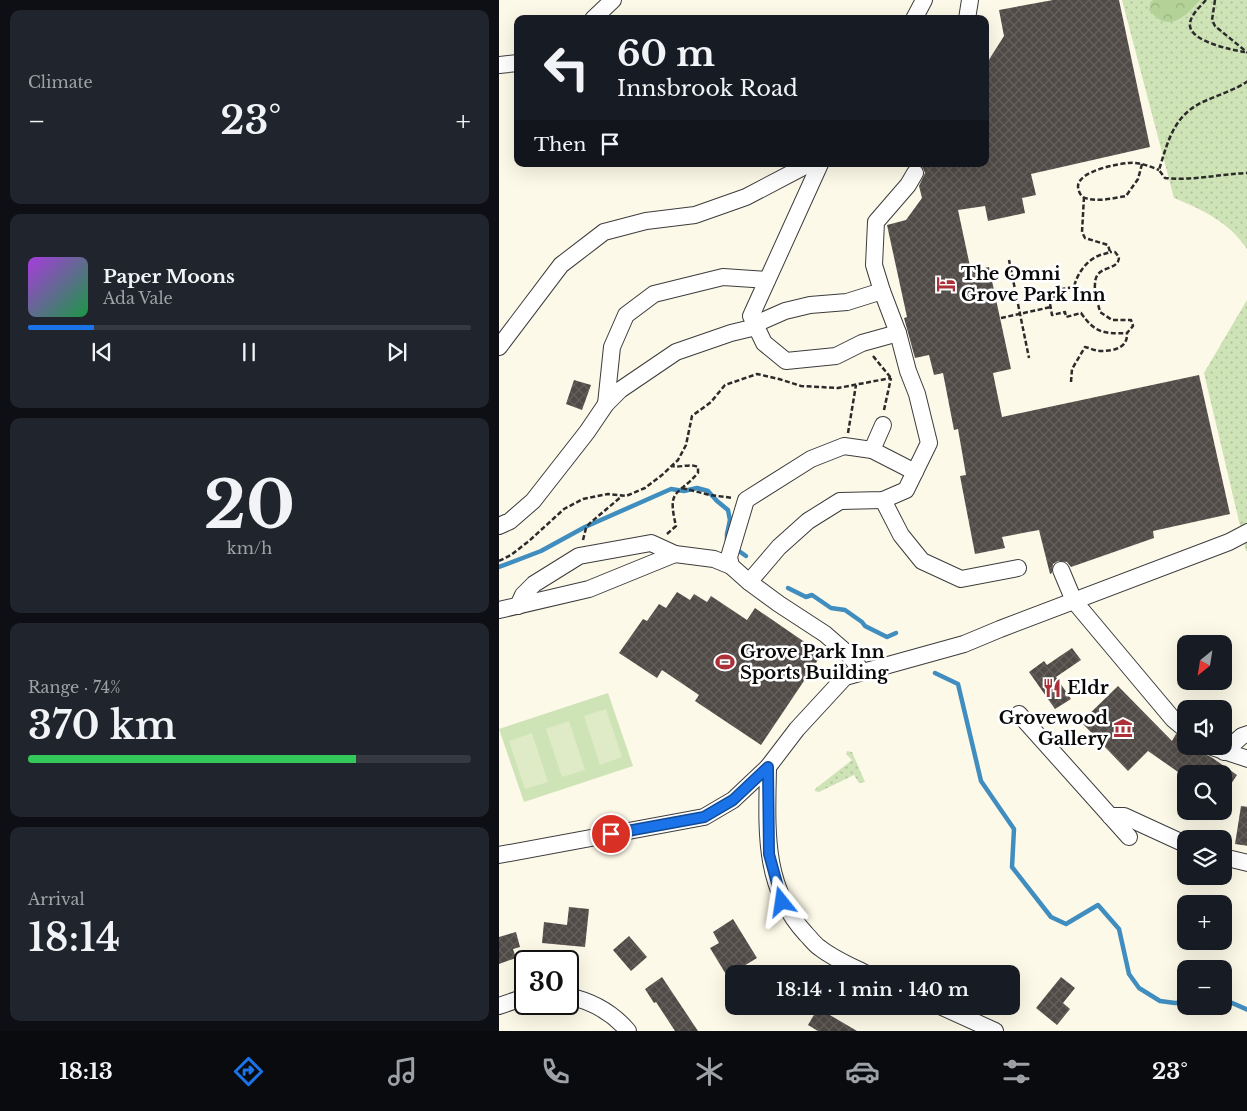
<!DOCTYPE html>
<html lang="en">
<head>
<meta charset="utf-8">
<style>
  body { margin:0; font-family:"Libre Baskerville",serif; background:#20242c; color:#f1f3f6; height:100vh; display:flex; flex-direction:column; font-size:19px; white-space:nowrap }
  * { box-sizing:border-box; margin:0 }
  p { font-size:16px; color:#9ea1a6 }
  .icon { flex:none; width:28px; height:28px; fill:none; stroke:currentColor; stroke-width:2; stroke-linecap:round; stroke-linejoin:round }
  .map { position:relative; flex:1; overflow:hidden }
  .sheet { display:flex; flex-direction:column; gap:10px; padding:10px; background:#0d0f14; width:499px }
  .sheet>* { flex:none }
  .guide { position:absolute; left:15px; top:15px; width:475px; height:152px; border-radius:10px; box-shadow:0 5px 20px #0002; background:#171b24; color:#f1f3f6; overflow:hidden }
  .needle { width:32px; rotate:210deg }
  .buttons { position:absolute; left:678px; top:635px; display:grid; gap:10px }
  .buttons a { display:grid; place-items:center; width:55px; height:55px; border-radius:10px; background:#171b24; box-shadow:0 5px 20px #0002; font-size:25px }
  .speed { position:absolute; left:15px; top:950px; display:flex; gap:10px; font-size:25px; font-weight:700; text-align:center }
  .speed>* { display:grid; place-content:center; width:65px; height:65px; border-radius:50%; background:#171b24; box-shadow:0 5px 20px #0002; line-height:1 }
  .speed .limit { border:2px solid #111; border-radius:8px; background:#fff; color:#111 }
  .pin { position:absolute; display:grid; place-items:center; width:42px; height:42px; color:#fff; margin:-21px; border:2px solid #fff; border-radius:50%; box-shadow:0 1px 5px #0007 }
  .me { position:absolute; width:55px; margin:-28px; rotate:345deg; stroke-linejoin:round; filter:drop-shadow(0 0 4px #0008) }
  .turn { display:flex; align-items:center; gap:18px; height:105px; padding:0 20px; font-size:22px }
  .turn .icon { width:65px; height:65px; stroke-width:2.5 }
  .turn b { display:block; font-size:35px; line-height:42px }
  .then { display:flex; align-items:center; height:48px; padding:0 20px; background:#0003; gap:10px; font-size:19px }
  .big { font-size:38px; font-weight:600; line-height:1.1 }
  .sheet .tile { flex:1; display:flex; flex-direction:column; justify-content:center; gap:8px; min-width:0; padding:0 18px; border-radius:10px; background:#20242c }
  .sheet .dial { align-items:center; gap:0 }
  .dial b { font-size:65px; line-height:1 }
  .song { display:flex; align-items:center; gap:15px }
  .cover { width:60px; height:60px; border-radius:8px; background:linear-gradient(135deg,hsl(280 70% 55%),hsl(140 70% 35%)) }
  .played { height:5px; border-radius:2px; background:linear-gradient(90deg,#1a73e8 15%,#363941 15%) }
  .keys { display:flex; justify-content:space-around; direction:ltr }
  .heat { display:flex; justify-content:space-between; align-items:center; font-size:28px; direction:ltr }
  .charge { height:8px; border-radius:4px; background:linear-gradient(90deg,#34c759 74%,#363941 0) }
  .trip { position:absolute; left:226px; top:965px; width:295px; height:50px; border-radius:10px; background:#171b24; box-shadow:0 5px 20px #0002; font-weight:600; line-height:50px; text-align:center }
  .tab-bar { display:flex; height:80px; justify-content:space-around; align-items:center; background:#090b0e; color:#9ea1a6 }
  .tab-bar .icon { width:35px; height:35px }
  .tab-bar .active { color:#1a73e8 }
  .tab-bar b { font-size:22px; color:#f1f3f6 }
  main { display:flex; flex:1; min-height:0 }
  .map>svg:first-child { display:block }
  .grass { fill:url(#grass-dots) }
  .forest { fill:url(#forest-crowns) }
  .park { fill:#cee3b6 }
  .pitch { fill:#dfebc7 }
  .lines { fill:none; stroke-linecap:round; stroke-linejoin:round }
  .stream { stroke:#408dbf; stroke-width:4.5 }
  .building { fill:url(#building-cross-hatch) }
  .minor-casing { stroke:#3c3c3c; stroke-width:18 }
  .path { stroke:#2b2b2b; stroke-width:2.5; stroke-dasharray:5 2.5; stroke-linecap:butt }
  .minor { stroke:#fff; stroke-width:16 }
  .route-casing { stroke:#114b97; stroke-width:12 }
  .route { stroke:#1a73e8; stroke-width:9 }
  .labels { text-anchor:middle; stroke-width:5; stroke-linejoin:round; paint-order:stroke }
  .poi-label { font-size:18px; font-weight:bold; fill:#090909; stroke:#fff; text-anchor:start }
</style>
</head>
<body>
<main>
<section class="sheet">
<div class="tile"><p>Climate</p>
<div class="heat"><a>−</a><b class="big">23°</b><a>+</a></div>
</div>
<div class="tile">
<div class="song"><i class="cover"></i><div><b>Paper Moons</b><p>Ada Vale</p></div></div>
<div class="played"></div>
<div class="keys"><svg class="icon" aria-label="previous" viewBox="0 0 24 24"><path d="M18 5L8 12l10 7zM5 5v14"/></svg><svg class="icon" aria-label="pause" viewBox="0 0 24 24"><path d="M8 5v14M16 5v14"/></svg><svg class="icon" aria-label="next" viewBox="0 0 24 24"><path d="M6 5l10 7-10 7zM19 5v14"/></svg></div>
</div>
<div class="tile dial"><b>20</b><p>km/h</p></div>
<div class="tile"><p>Range · 74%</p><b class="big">370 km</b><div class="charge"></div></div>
<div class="tile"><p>Arrival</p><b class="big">18:14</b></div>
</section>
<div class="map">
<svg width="749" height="1031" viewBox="0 0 749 1031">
  <defs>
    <pattern id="grass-dots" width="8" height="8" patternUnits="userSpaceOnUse" patternTransform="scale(1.25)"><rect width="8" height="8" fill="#cee3b6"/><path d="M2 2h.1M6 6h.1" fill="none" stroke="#b0c19b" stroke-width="1.8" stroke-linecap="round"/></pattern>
    <pattern id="forest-crowns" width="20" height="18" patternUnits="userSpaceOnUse" patternTransform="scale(1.25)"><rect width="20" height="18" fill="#b2d297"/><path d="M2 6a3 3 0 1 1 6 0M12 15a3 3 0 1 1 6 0" fill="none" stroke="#98b381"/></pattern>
    <pattern id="building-cross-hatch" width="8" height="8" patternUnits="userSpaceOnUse" patternTransform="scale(1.25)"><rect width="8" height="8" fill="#514b47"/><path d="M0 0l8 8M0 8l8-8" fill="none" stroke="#65605d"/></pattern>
  </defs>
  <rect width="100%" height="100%" fill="#fdf9e8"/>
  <g class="grass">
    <path d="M623,0h125v249c-18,-27 -44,-39 -73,-51z"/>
    <path d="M748,300l1,251h-2l-42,-178z"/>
    <path d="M348,751l5,1 13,30 -6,1 -5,-8 -35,17 -4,-1v-2l37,-29 -6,-6z"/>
  </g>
  <path class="forest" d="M654,0h47c-15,17 -31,34 -51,10l1,-5z"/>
  <path class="park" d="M109,693l25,73 -109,36 -25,-73z"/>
  <g class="pitch">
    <path d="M107,709l16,48 -22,8 -16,-49z"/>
    <path d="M70,721l16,49 -23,7 -16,-48z"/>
    <path d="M33,733l16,49 -23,7 -16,-48z"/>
  </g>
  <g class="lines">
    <g class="stream">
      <path d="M237,549l10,7"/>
      <path d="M0,567l42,-16 44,-24 86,-38 13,2 13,-3 11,3 9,10 11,9 2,10 -3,14v7"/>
      <path d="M289,588l18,9 6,-2 19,13 14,2 17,12 3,4 22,11 9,-4"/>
      <path d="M436,673l23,11 23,97 33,48 -2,38 39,50 15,7 32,-19 21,24 10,45 10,14 21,13 15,2 10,-1"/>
      <path d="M724,999l25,11"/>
    </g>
  </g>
  <g class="building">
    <path d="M554,0h66l31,147 -119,27 5,21 -14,3 3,15 -37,8 -3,-15 -27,4 13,61 18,-4 22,102 -18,4 9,44 197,-42 31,139 -77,17 1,7 -83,29 -4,-5 -9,-1 -5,3 -1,9 -2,1 -11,-44 -37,7 3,11 -30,6 -15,-78 6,-1 -8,-46 -4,1 -11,-57 -9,2 -5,-20 -14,3 -11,-40 3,-1 -20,-92 19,-5 16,-22 -3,-12 6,-13 -2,-5 -5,-4h67v-98l19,-30 -5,-26z"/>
    <path d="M75,380l17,5 -9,25 -16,-6z"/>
    <path d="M178,592l13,8 4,-6 13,8 4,-6 36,24 8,-12 67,46 -61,91 -66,-44 4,-6 -37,-25 -5,8 -38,-25 24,-34 4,2 12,-17 7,4z"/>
    <path d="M573,648l9,12 -25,17 15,22 -16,10 -26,-37 15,-11 3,4z"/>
    <path d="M619,686l54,55 4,-7 9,5v7h10l7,7 9,4 26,18 -14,21v-22h-42l-33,-23 -20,20 -47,-49z"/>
    <path d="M742,806l7,1v39l-13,-2z"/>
    <path d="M70,907l20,2 -4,38 -43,-4 2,-21 23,3z"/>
    <path d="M234,919l24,39 -30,18 -17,-28 9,-5 -6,-11z"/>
    <path d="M17,932l4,15 -7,2 3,9 -17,6v-27z"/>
    <path d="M130,936l18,21 -16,14 -18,-21z"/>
    <path d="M163,977l36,54h-23l-19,-29 -2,1 -9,-14z"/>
    <path d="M562,977l14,11 -12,15 7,6 -13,16 -21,-17z"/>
    <path d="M319,1008l39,23h-39l-10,-6z"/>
  </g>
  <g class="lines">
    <g class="minor-casing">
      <g id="minor">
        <path d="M94,19l20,-19"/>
        <path d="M415,19l10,-19"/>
        <path d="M468,19l3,-19"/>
        <path d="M0,65l19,-2"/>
        <path d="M321,164l-69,152 13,27 22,18 50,-5 26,-13 36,-10"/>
        <path d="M0,347l62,-82 43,-33 42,-11 49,-6 51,-18 63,-33"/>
        <path d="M107,404l6,-57 14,-32 28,-21 69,-17 44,3"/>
        <path d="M373,450l11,-25"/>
        <path d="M384,500l18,35 21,26 39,18 57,-11"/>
        <path d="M0,526l11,-5 23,-20 54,-69 19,-28 14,-14 56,-38 55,-19 25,-6 4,-5 25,-11 25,-6 37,-3 35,-11"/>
        <path d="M232,566l-2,-9 17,-57 65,-41 33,-13 28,4 43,22"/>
        <path d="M562,570l13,31 99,118 12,10"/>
        <path d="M250,582l30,-35 29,-26 32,-20 43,-1 23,-10 23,-47 -12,-49 -9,-23 -10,-38 -16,-42 -8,-26 2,-43 32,-37 7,-12"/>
        <path d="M19,606l5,-11 11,-11 45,-28 72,-13 24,11 39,5 17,7 18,16 30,22 46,30 23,20 15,18"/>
        <path d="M0,610l90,-21 86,-35"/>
        <path d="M520,714l110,123"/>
        <path d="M710,746l39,13"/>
        <path d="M725,752l18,-16 6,-2"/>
        <path d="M269,767c-1,61 -6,120 38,167 5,5 9,11 14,14 14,11 31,18 47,26"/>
        <path d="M611,816h14l61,28"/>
        <path d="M0,855l205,-38 29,-17 35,-33 29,-38 48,-52 119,-33 36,-15 229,-87 19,-10"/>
        <path d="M724,857l25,6"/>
        <path d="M69,996c23,5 44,16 60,35"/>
        <path d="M0,1006l26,-9"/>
        <path d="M441,1006l55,25"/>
      </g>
    </g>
    <g class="path">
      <path d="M707,0c-6,7 -17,16 -16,26 2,16 42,24 55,26"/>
      <path d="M716,0l-3,20 3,6 33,27"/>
      <path d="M749,81c-13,9 -30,14 -43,20 -31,13 -37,40 -46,69l6,8c28,3 54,-4 83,-5"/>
      <path d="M643,164l-4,15 -12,17c-12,2 -31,7 -43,1 -3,-2 -5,-7 -5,-11 1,-15 38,-22 51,-23 10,-1 20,3 30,7"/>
      <path d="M585,197l-2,35 3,6 23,7 2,7c-4,2 -8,2 -12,4 -12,5 -21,18 -24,31l-12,2 1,6 -14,3 3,17 13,-3 1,5 15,-4c14,20 23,21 46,20"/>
      <path d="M510,260l20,98"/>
      <path d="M502,318l50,-11"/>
      <path d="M374,356l18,22"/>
      <path d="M572,382l1,-13 13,-22c5,1 10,4 16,4 13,0 27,-3 26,-18l6,-7 -2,-6h-19l-12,-8c-2,-9 -6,-19 -5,-28 0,-20 24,-12 24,-27l-4,-5h-5"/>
      <path d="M385,410l7,-32"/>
      <path d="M349,433l8,-48"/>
      <path d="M183,488l28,7 23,3"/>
      <path d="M168,534l9,-8c-9,-38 1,-29 22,-53v-6c-8,-4 -17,1 -26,-1"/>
      <path d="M84,540l3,-12 4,-5 32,-27"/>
      <path d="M0,561l12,-6 18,-14 35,-32 19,-10 25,-5 18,2 19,-8 17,-13 16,-15 8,-15 6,-29 19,-14 14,-17 32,-11 22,5 22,7 37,2 53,-10"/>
    </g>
    <use href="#minor" class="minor"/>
  </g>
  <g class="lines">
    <g class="route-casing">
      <path id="route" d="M112,834l93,-17 29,-17 35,-33 1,87 13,48"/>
    </g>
    <use href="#route" class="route"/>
  </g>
  <defs>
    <g id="hotel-bare" transform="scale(1.5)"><path d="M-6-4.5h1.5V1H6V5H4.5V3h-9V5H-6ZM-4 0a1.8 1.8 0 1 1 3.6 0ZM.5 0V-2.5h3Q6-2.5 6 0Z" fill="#ab3037" stroke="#fff" stroke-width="2.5" paint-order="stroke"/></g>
    <g id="stadium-bare" transform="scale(1.5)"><path d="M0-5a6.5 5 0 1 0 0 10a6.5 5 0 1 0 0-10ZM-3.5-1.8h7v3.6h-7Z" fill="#ab3037" stroke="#fff" stroke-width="2.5" paint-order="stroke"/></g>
    <g id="restaurant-bare" transform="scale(1.5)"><path d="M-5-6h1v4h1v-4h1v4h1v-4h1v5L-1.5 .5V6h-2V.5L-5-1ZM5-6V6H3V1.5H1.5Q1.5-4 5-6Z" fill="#ab3037" stroke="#fff" stroke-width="2.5" paint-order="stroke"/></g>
    <g id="museum-bare" transform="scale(1.5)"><path d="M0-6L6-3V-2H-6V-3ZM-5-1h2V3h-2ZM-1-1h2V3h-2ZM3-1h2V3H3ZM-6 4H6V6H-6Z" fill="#ab3037" stroke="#fff" stroke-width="2.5" paint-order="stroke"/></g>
  </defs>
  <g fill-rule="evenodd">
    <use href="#hotel-bare" x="447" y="284"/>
    <use href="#stadium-bare" x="226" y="662"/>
    <use href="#restaurant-bare" x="553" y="688"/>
    <use href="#museum-bare" x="624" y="728"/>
  </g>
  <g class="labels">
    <g class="poi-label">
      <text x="462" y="280">The Omni<tspan x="462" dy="21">Grove Park Inn</tspan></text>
      <text x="241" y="658">Grove Park Inn<tspan x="241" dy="21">Sports Building</tspan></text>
      <text x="568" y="694">Eldr</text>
      <text x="609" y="724" text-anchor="end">Grovewood<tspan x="609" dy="21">Gallery</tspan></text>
    </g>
  </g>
</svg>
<div class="buttons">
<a><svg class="needle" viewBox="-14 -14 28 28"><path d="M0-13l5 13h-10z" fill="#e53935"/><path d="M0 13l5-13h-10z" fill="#9ea1a6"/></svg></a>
<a><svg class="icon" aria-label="sound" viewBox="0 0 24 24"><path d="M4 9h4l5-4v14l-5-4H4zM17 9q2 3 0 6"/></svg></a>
<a><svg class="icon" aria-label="search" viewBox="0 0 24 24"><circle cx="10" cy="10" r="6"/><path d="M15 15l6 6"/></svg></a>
<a><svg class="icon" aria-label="layers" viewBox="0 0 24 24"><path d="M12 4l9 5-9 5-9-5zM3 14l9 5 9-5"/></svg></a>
<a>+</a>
<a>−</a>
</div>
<div class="speed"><div class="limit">30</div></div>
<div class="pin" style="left:112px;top:834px;background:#d93025"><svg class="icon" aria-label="arrive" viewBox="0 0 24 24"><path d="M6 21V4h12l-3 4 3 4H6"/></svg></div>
<svg class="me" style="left:283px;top:902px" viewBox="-20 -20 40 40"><path d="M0-17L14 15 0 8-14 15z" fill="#1a73e8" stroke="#fff" stroke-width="4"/></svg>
<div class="trip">18:14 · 1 min · 140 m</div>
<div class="guide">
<div class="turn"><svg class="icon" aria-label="left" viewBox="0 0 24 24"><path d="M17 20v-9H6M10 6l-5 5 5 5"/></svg><div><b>60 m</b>Innsbrook Road</div></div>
<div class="then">Then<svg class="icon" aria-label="arrive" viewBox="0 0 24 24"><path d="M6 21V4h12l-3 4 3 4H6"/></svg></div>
</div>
</div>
</main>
<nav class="tab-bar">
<b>18:13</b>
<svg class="icon active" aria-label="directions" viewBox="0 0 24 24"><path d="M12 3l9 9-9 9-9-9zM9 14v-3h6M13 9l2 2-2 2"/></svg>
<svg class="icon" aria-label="music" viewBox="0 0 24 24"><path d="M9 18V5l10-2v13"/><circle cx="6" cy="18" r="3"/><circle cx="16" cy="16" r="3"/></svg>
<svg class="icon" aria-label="phone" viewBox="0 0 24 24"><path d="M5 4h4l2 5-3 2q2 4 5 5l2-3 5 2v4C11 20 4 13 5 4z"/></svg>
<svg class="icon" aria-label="climate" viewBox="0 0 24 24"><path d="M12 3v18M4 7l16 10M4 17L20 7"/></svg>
<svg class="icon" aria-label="car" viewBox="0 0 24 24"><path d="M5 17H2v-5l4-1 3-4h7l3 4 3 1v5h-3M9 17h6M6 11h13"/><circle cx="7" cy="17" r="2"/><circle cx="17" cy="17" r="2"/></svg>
<svg class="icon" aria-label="filters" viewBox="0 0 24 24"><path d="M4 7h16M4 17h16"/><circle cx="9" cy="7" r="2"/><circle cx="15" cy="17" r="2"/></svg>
<b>23°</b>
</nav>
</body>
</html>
